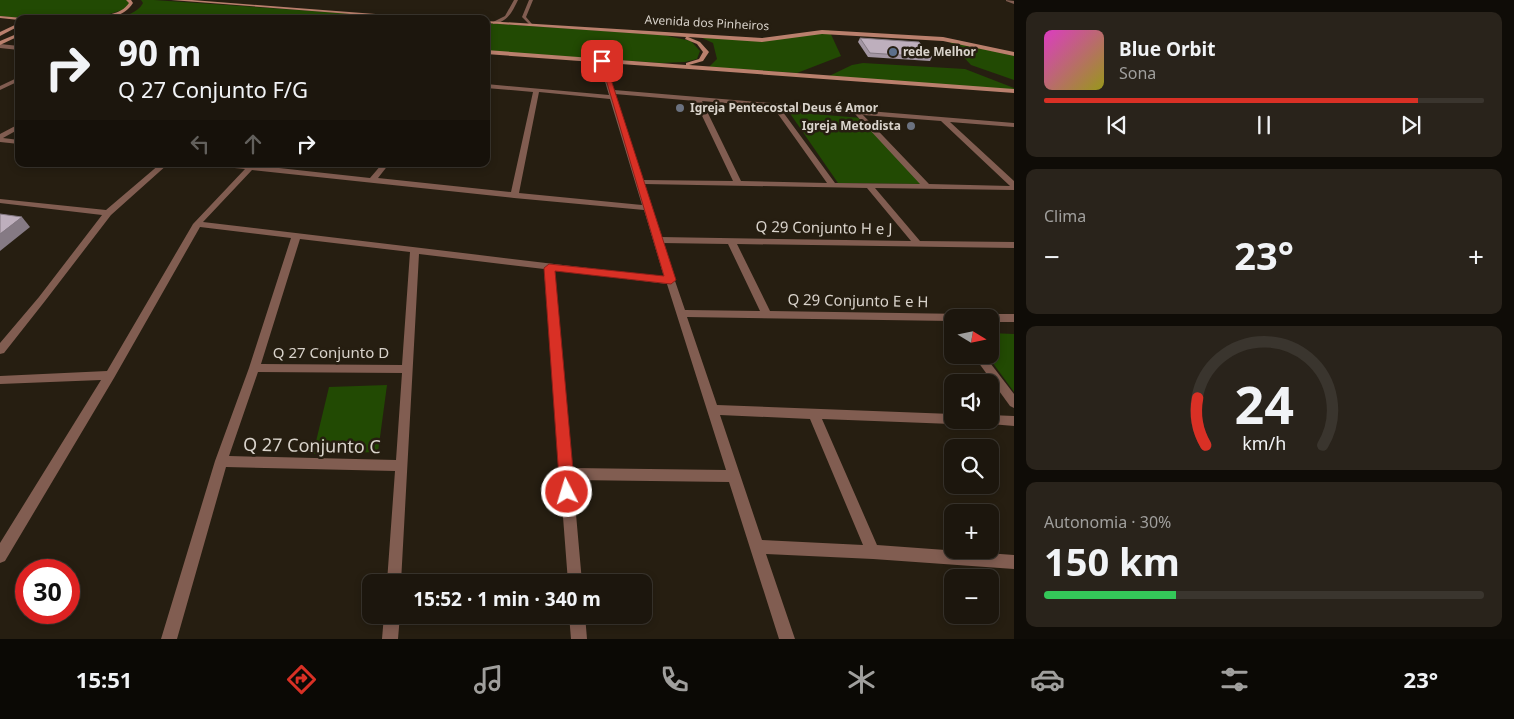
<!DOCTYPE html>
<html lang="pt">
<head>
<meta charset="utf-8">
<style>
  body { margin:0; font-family:"Noto Sans",sans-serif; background:#29231b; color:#f1f3f6; height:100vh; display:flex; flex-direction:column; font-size:19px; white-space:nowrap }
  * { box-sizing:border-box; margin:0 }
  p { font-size:16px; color:#a09f9d }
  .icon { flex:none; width:28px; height:28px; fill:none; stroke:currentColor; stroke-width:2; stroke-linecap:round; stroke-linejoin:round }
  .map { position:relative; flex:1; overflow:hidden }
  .details { display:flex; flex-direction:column; gap:12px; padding:12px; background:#0f0c07; width:500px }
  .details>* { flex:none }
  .top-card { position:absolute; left:15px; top:15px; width:475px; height:152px; border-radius:10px; box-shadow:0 2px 8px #0003,0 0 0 1px #3a352e; background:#1c160d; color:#f1f3f6; overflow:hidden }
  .needle { width:32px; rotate:100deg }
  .fabs { position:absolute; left:944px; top:309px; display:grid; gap:10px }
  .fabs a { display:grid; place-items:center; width:55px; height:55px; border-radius:10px; background:#1c160d; box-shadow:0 2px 8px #0003,0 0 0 1px #3a352e; font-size:25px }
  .speed { position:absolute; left:15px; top:559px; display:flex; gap:10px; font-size:25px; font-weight:700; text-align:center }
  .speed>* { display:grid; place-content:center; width:65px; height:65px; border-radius:50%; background:#1c160d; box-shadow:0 2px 8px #0003,0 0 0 1px #3a352e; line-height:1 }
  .speed .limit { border:8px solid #d22; background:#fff; color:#111 }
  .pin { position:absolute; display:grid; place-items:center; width:42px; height:42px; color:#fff; margin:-21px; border-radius:10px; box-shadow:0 2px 8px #0006 }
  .me { position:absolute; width:55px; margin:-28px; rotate:355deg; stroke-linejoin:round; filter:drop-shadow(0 0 4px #0008) }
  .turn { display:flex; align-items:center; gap:18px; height:105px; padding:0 20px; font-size:22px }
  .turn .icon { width:65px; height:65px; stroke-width:2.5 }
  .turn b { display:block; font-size:35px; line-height:42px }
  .lanes { display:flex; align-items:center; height:48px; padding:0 20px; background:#0003; justify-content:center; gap:25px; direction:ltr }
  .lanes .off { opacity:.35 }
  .big { font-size:38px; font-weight:700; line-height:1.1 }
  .details .tile { flex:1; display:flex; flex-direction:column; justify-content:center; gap:8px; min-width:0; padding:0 18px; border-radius:10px; background:#29231b }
  .details .dial { align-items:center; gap:0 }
  .dial svg { height:130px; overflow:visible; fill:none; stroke:#3a352e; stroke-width:7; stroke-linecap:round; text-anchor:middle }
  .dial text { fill:#f1f3f6; stroke:none }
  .song { display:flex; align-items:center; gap:15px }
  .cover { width:60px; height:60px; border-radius:8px; background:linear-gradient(135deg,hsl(310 70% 55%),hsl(60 70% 35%)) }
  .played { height:5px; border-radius:2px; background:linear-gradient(90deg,#d93025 85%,#3a352e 85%) }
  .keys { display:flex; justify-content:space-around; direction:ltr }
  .heat { display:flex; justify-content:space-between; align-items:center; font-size:28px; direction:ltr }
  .charge { height:8px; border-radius:4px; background:linear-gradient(90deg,#34c759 30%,#3a352e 0) }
  .trip { position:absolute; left:362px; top:574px; width:290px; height:50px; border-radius:10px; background:#1c160d; box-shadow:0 2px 8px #0003,0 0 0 1px #3a352e; font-weight:700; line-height:50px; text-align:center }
  .tabs { display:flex; height:80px; justify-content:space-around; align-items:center; background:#0b0905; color:#a09f9d }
  .tabs .icon { width:35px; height:35px }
  .tabs .selected { color:#d93025 }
  .tabs b { font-size:22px; color:#f1f3f6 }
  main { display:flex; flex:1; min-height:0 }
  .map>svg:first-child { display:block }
  .green { fill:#224a03 }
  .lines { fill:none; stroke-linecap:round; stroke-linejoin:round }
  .street { fill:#815d51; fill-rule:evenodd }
  .secondary { fill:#ba806d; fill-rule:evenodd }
  .wall { fill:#a396a3 }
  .shaded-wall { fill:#857a84 }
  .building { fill:#beafbd; stroke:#857a84 }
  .route { fill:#d93025; stroke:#8d1f18 }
  .service-dot { fill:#5c6f8a; stroke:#261e11; stroke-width:2 }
  .worship-dot { fill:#6b7280; stroke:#261e11; stroke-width:2 }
  .labels { text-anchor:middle; stroke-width:5; stroke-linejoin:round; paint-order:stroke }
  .far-street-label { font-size:12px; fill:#d9d3cb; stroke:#261e11 }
  .far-poi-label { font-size:12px; font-weight:bold; fill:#d9d3cb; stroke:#261e11; text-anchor:start }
  .street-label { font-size:15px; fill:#d9d3cb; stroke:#261e11 }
  .near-street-label { font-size:18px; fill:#d9d3cb; stroke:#261e11 }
</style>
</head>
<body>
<main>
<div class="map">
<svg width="1014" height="639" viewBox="0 0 1014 639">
  <rect width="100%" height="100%" fill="#261e11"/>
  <g class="green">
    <path d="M0,0h127l3,3 -1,4c-40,18 -87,13 -129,9z"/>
    <path d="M141,0h13l274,19h-314c10,-3 24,-6 29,-16z"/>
    <path d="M486,23l177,12 28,6 9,10 -3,8 -12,3 -24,1 -175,-12z"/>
    <path d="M829,30l12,26 -44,17 -88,-6 8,-8 -4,-16 -15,-7 60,5z"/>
    <path d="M949,41l65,15v24l-43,-15z"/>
    <path d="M863,63l102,6 49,19v2l-187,-13 25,-12z"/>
    <path d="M789,112l73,6 60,66 -84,-1z"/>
    <path d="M990,333l24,1v58l-27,-37h3z"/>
    <path d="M387,385l-9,67 -65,2 16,-67z"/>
  </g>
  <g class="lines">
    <g class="street">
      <path d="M514,0h4c-6,12 -10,22 -25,24v-2l12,-6z"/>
      <path d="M529,0h4l-7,17 6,7 -2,1 -8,-8z"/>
      <path d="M1006,0l8,1v3l-8,-3z"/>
      <path d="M0,44l19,2v4l-19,-2z"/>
      <path d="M602,59l3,2 9,29 400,33v4l-64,-5 64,59v9l-139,-2 45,53 94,1v6l-277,-4 33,67 195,3 5,4h-18v3l-265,-4 30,88 235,9v6h5l-1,2 -4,2 -130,-5 55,126 137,10v14l-141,-10 -107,-5 29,85h-16l-50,-157 -156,-2 9,102h-14l-24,-313 -125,-15 -18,328h-14l8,-111 -169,-4 -49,172h-16l54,-178 34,-93 42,-130 -91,-11 -86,151 -109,183 -5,2v-20l101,-163 -101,4v-8l107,-5 86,-147 52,-55 -31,-3 -3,-2 40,1 119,13 12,-14h7l-11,14 133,14 22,-100 -47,-4v-4l123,11 -10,-34zM539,92l71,7 32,106 -123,-12zM615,94l80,7 38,80 -91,-1zM702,101l71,6 54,76 -86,-2zM780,108l75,6 65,70 -85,-1zM863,115l78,6 69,65 -81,-2zM252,170l262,28 130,12 20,67 -461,-55zM644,184l223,4 44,53 -251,-4zM300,239l110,13 -8,113 -141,-1zM662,243l66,1 32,67 -75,-1zM554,270l113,14 59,186 -154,-2zM258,372l144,1 -6,87 -167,-4zM720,415l90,4 53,126 -101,-5z"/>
      <path d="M19,77v4l-19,9v-4z"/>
      <path d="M19,124v5l-16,9 16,2v4l-19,-2v-8z"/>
      <path d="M160,164h8l-57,51 -66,86 -41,52 -4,1v-11l39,-46 63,-82 -102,-12v-4l106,11z"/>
      <path d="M990,314h24v8h-24v-4h-5z"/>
      <path d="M973,355h11l30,39v14l-4,-2z"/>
      <path d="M990,415l24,1v10l-35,-3 -2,-3h13z"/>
      <path d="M384,615h16l-2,24h-16z"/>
      <path d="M569,615h16l2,24h-16z"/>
    </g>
    <g class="secondary">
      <path d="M126,0h5l2,3c-9,14 -26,16 -41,16 12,-5 28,-3 37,-16z"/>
      <path d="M171,0h21l249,19h-26z"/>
      <path d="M0,16l23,2 2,1h-6v1l-19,-2z"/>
      <path d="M486,21l276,17 60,-8 121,7 71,15v4l-71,-15 -121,-7 -60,8 -74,-5 12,5 9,10 -6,9 -14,4 325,24v4l-528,-39v-4l200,15v-2l13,-4 4,-7 -6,-8 -12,-5 1,-2 -200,-14z"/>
      <path d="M19,23v3l-19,10v-4z"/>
      <path d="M19,33v3l-19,9v-4z"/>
    </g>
  </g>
  <path class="wall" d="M860,38l72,19 -2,4 -62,-4 -10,-15z"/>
  <path class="shaded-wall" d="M22,217l8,10 -30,24v-17z"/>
  <g class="building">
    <path d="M860,38l59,4 13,15 -62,-4z"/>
    <path d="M0,214l22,3 -22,17z"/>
  </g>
  <path class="route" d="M600,59l5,2 71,219 -5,4 -116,-13 20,221 -3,5 -5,2 -5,-2 -2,-5 -16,-224 5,-4 115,12z"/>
  <circle class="service-dot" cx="893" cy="52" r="5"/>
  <g class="worship-dot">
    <circle cx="680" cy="108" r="5"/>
    <circle cx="911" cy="126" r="5"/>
  </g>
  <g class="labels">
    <g class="far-street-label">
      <text transform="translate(707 23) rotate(3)" y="4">Avenida dos Pinheiros</text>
    </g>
    <g class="far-poi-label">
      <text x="903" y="56">rede Melhor</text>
      <text x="690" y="112">Igreja Pentecostal Deus é Amor</text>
      <text x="901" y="130" text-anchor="end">Igreja Metodista</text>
    </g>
    <g class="street-label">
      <text transform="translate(824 228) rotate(1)" y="5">Q 29 Conjunto H e J</text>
      <text transform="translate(858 301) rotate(1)" y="5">Q 29 Conjunto E e H</text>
      <text x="331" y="358">Q 27 Conjunto D</text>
    </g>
    <g class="near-street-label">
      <text transform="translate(312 446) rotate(1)" y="6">Q 27 Conjunto C</text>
    </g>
  </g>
</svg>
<div class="fabs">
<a><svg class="needle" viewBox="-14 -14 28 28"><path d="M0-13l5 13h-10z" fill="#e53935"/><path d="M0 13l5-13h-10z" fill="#a09f9d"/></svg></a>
<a><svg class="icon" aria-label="sound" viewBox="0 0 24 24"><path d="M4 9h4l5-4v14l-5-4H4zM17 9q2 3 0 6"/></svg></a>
<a><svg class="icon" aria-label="search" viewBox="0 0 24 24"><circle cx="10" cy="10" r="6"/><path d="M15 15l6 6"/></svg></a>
<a>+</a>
<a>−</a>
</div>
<div class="speed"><div class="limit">30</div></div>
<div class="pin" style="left:602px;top:61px;background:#d93025"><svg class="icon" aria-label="arrive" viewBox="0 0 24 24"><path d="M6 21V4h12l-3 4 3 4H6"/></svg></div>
<svg class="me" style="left:567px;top:492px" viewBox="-20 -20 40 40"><circle r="17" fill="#d93025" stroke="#fff" stroke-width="3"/><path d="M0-11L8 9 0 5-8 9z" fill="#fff"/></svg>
<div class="trip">15:52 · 1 min · 340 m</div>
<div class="top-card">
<div class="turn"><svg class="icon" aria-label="right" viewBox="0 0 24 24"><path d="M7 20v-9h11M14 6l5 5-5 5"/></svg><div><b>90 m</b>Q 27 Conjunto F/G</div></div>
<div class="lanes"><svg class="icon off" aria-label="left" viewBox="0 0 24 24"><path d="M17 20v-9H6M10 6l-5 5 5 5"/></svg><svg class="icon off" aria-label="ahead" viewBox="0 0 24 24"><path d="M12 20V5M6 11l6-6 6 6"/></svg><svg class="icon" aria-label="right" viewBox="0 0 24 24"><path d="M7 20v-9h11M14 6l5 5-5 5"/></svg></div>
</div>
</div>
<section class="details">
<div class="tile">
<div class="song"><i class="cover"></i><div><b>Blue Orbit</b><p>Sona</p></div></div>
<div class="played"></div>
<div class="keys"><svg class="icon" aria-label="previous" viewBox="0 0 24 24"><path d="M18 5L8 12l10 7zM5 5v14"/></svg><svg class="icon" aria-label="pause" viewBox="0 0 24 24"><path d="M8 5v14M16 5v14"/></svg><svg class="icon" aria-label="next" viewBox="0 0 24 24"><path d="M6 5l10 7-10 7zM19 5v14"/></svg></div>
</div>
<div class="tile"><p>Clima</p>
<div class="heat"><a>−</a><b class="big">23°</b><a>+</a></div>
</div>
<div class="tile dial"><svg viewBox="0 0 100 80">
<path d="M14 69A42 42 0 1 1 86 69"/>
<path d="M14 69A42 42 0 0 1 9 40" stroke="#d93025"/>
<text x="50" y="56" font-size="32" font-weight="700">24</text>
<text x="50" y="72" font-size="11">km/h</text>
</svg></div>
<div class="tile"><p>Autonomia · 30%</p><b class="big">150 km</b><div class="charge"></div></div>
</section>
</main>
<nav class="tabs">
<b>15:51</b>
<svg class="icon selected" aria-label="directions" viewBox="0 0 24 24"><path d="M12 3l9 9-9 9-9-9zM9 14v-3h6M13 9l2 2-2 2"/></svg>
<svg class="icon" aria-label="music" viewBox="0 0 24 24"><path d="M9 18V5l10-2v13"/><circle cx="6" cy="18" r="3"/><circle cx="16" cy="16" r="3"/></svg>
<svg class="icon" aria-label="phone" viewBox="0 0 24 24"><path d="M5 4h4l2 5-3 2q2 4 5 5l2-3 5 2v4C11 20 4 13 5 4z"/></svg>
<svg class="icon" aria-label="climate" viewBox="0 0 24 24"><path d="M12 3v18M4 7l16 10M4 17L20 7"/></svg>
<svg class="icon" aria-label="car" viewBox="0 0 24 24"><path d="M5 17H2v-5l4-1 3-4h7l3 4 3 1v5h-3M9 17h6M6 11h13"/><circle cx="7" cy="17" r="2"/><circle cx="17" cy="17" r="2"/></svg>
<svg class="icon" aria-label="filters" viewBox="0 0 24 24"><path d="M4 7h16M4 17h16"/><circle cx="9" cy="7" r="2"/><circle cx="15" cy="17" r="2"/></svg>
<b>23°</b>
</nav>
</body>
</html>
